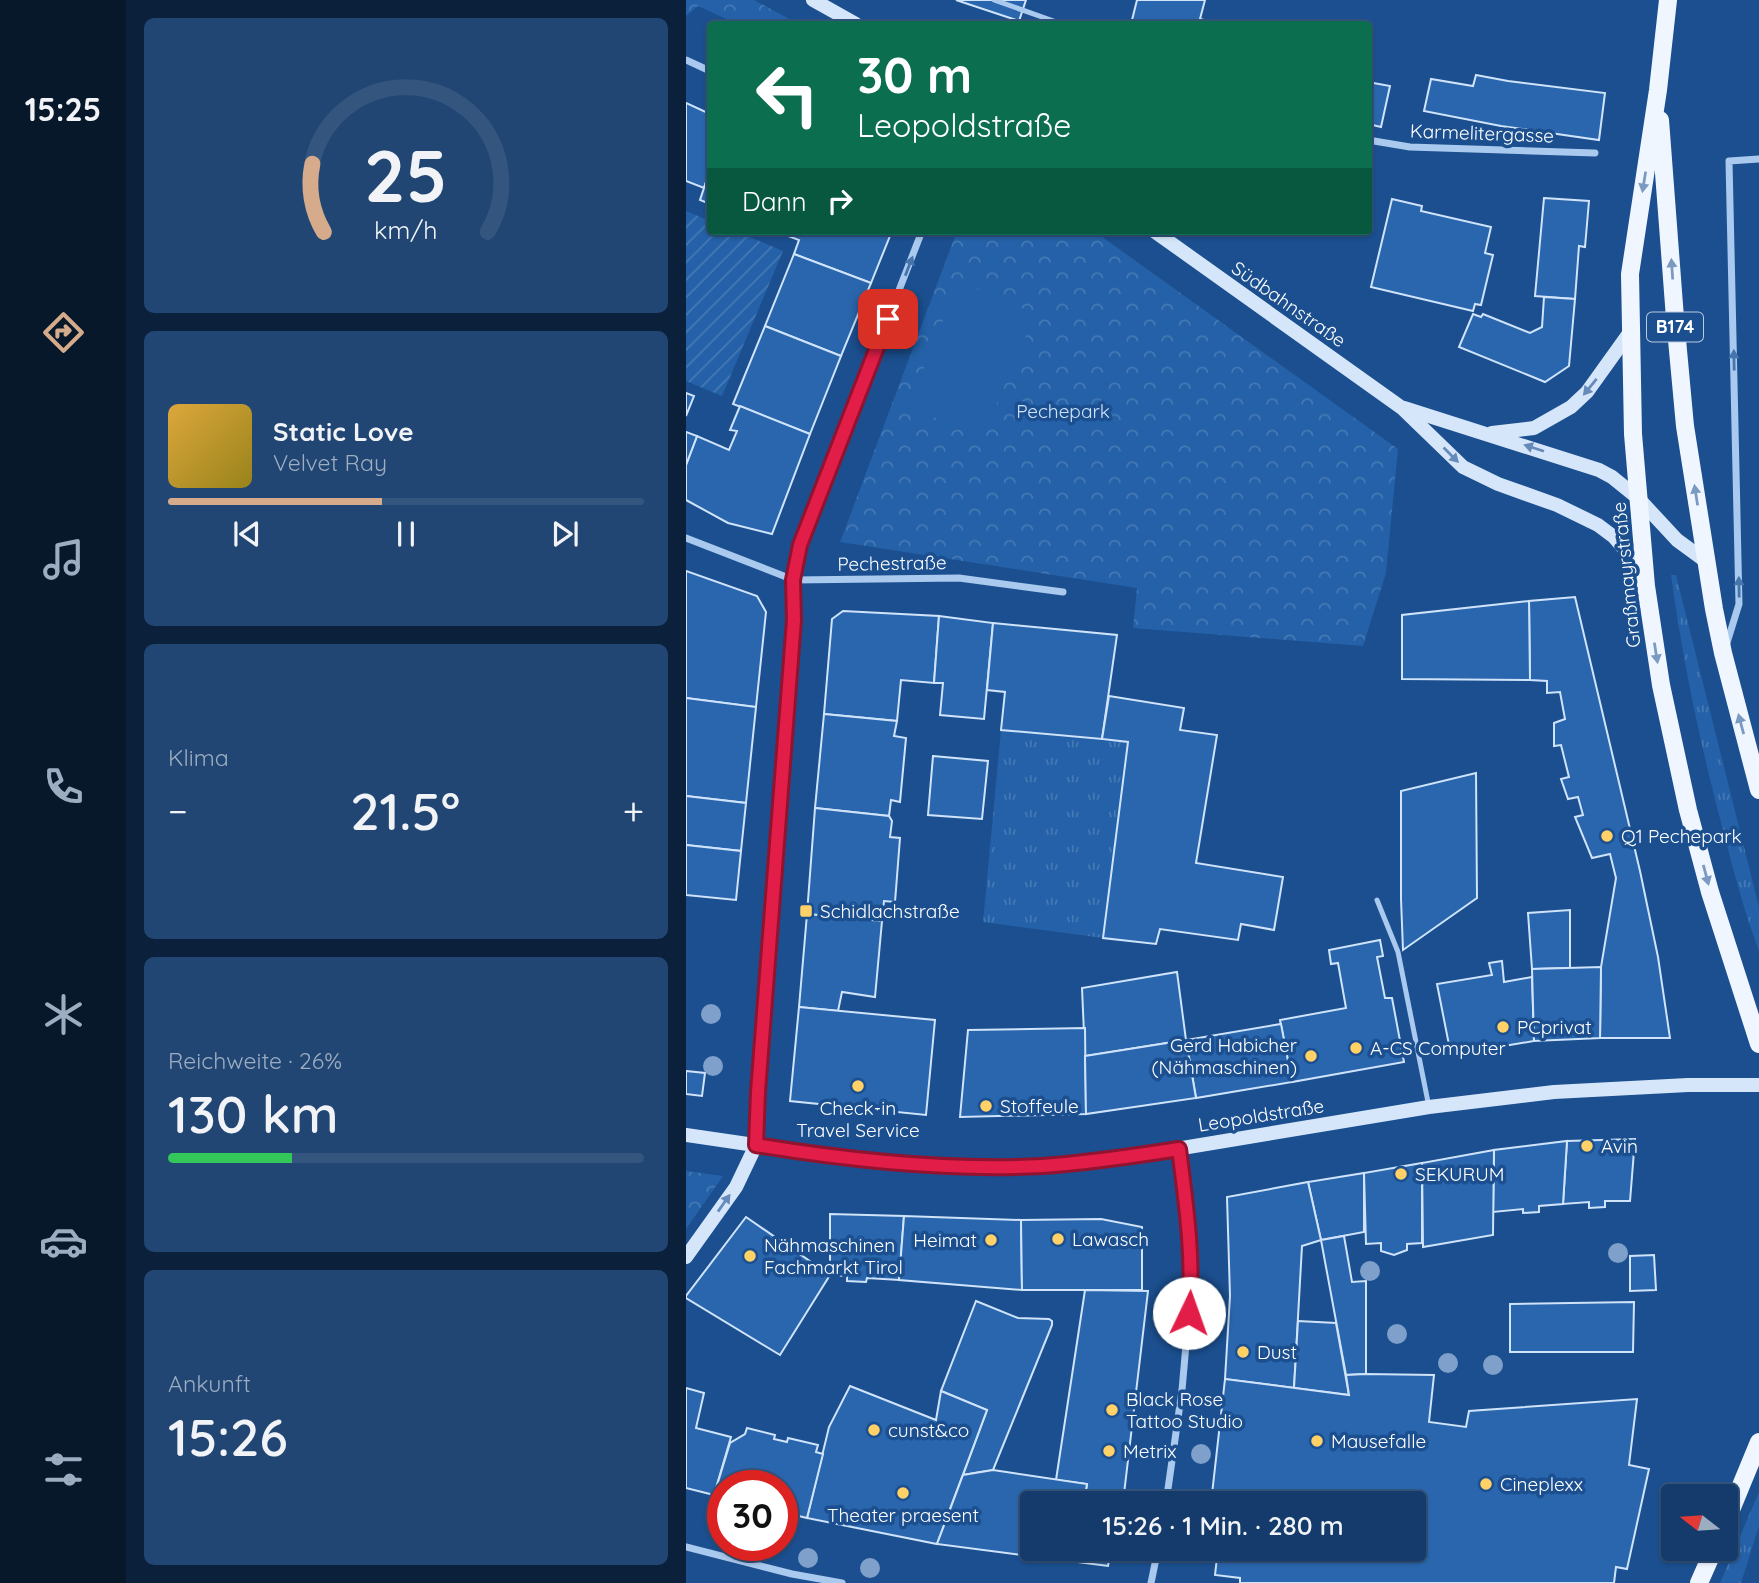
<!DOCTYPE html>
<html lang="de">
<head>
<meta charset="utf-8">
<style>
  body { margin:0; font-family:Quicksand,sans-serif; background:#214673; color:#f1f3f6; height:100vh; display:flex; flex-direction:column; font-size:26px; white-space:nowrap }
  * { box-sizing:border-box; margin:0 }
  p { font-size:23px; color:#9dadc1 }
  .icon { flex:none; width:38px; height:38px; fill:none; stroke:currentColor; stroke-width:2; stroke-linecap:round; stroke-linejoin:round }
  .map { position:relative; flex:1; overflow:hidden }
  .sheet { display:flex; flex-direction:column; gap:18px; padding:18px; background:#0b203b; width:560px }
  .sheet>* { flex:none }
  .top-card { position:absolute; left:21px; top:21px; width:665px; height:214px; border-radius:7px; box-shadow:0 2px 5px #0004,0 0 0 2px #33557e; background:#0b6e4f; color:#fff; overflow:hidden }
  .needle { width:46px; rotate:287deg }
  .tools { position:absolute; left:975px; top:1484px; display:grid; gap:14px }
  .tools a { display:grid; place-items:center; width:77px; height:77px; border-radius:7px; background:#143b6b; box-shadow:0 2px 5px #0004,0 0 0 2px #33557e; font-size:35px }
  .speed { position:absolute; left:21px; top:1470px; display:flex; gap:14px; font-size:35px; font-weight:700; text-align:center }
  .speed>* { display:grid; place-content:center; width:91px; height:91px; border-radius:50%; background:#143b6b; box-shadow:0 2px 5px #0004,0 0 0 2px #33557e; line-height:1 }
  .speed .limit { border:10px solid #d22; background:#fff; color:#111 }
  .pin { position:absolute; display:grid; place-items:center; width:60px; height:60px; color:#fff; margin:-30px; border-radius:14px; box-shadow:0 4px 10px #0006 }
  .me { position:absolute; width:77px; margin:-38px; rotate:3deg; stroke-linejoin:round; filter:drop-shadow(0 0 5px #0008) }
  .turn { display:flex; align-items:center; gap:24px; height:147px; padding:0 35px; font-size:32px }
  .turn .icon { width:91px; height:91px; stroke-width:2.5 }
  .turn b { display:block; font-size:49px; line-height:60px }
  .then { display:flex; align-items:center; height:66px; padding:0 35px; background:#0003; gap:14px; font-size:26px }
  .big { font-size:52px; font-weight:600; line-height:1.1 }
  .sheet .tile { flex:1; display:flex; flex-direction:column; justify-content:center; gap:10px; min-width:0; padding:0 24px; border-radius:10px; background:#214673 }
  .sheet .dial { align-items:center; gap:0 }
  .dial svg { height:182px; overflow:visible; fill:none; stroke:#33557e; stroke-width:7; stroke-linecap:round; text-anchor:middle }
  .dial text { fill:#f1f3f6; stroke:none }
  .song { display:flex; align-items:center; gap:21px }
  .cover { width:84px; height:84px; border-radius:10px; background:linear-gradient(135deg,hsl(40 70% 55%),hsl(50 70% 35%)) }
  .played { height:7px; border-radius:4px; background:linear-gradient(90deg,#d6ab8b 45%,#33557e 45%) }
  .keys { display:flex; justify-content:space-around; direction:ltr }
  .heat { display:flex; justify-content:space-between; align-items:center; font-size:38px; direction:ltr }
  .charge { height:10px; border-radius:5px; background:linear-gradient(90deg,#34c759 26%,#33557e 0) }
  .trip { position:absolute; left:334px; top:1491px; width:406px; height:70px; border-radius:7px; background:#143b6b; box-shadow:0 2px 5px #0004,0 0 0 2px #33557e; font-weight:600; line-height:70px; text-align:center }
  main { display:flex; flex:1; min-height:0 }
  .menu { display:flex; flex-direction:column; width:126px; justify-content:space-around; align-items:center; background:#08182b; color:#9dadc1 }
  .menu .icon { width:49px; height:49px }
  .menu .selected { color:#d6ab8b }
  .menu b { font-size:32px; color:#f1f3f6 }
  .map>svg:first-child { display:block }
  .grass { fill:url(#grass-tufts) }
  .park { fill:url(#park-crowns) }
  .garden { fill:url(#garden-furrows) }
  .pitch { fill:#2461a8 }
  .building { fill:#2a66ad; stroke:#cfe3fa; stroke-width:2 }
  .lines { fill:none; stroke-linecap:round; stroke-linejoin:round }
  .lane { stroke:#a9c9ee; stroke-width:5 }
  .street { stroke:#a9c9ee; stroke-width:7 }
  .secondary { stroke:#d6e6fa; stroke-width:14 }
  .primary { stroke:#f0f6ff; stroke-width:18 }
  .tree { fill:#7ea0ca }
  .oneway { fill:#7b9ac1 }
  .oneway2 { fill:#4674ac }
  .oneway3 { fill:#668bba }
  .route-casing { stroke:#92132f; stroke-width:18 }
  .route { stroke:#e11d48; stroke-width:12 }
  .poi-dot { fill:#ffd166; stroke:#1b4f8f; stroke-width:2.5 }
  .labels { text-anchor:middle; stroke-width:7; stroke-linejoin:round; paint-order:stroke }
  .shield { fill:#1b4f8f; stroke:#bbcadd; stroke-width:2 }
  .shield-label { font-size:18px; font-weight:bold; fill:#fff }
  .street-label { font-size:19px; fill:#fff; stroke:#1b4f8f }
  .park-label { font-size:19px; fill:#cfe3fa; stroke:#1b4f8f }
  .poi-label { font-size:19px; fill:#fff; stroke:#1b4f8f; text-anchor:start }
</style>
</head>
<body>
<main>
<nav class="menu">
<b>15:25</b>
<svg class="icon selected" aria-label="directions" viewBox="0 0 24 24"><path d="M12 3l9 9-9 9-9-9zM9 14v-3h6M13 9l2 2-2 2"/></svg>
<svg class="icon" aria-label="music" viewBox="0 0 24 24"><path d="M9 18V5l10-2v13"/><circle cx="6" cy="18" r="3"/><circle cx="16" cy="16" r="3"/></svg>
<svg class="icon" aria-label="phone" viewBox="0 0 24 24"><path d="M5 4h4l2 5-3 2q2 4 5 5l2-3 5 2v4C11 20 4 13 5 4z"/></svg>
<svg class="icon" aria-label="climate" viewBox="0 0 24 24"><path d="M12 3v18M4 7l16 10M4 17L20 7"/></svg>
<svg class="icon" aria-label="car" viewBox="0 0 24 24"><path d="M5 17H2v-5l4-1 3-4h7l3 4 3 1v5h-3M9 17h6M6 11h13"/><circle cx="7" cy="17" r="2"/><circle cx="17" cy="17" r="2"/></svg>
<svg class="icon" aria-label="filters" viewBox="0 0 24 24"><path d="M4 7h16M4 17h16"/><circle cx="9" cy="7" r="2"/><circle cx="15" cy="17" r="2"/></svg>
</nav>
<section class="sheet">
<div class="tile dial"><svg viewBox="0 0 100 80">
<path d="M14 69A42 42 0 1 1 86 69"/>
<path d="M14 69A42 42 0 0 1 9 39" stroke="#d6ab8b"/>
<text x="50" y="56" font-size="32" font-weight="700">25</text>
<text x="50" y="72" font-size="11">km/h</text>
</svg></div>
<div class="tile">
<div class="song"><i class="cover"></i><div><b>Static Love</b><p>Velvet Ray</p></div></div>
<div class="played"></div>
<div class="keys"><svg class="icon" aria-label="previous" viewBox="0 0 24 24"><path d="M18 5L8 12l10 7zM5 5v14"/></svg><svg class="icon" aria-label="pause" viewBox="0 0 24 24"><path d="M8 5v14M16 5v14"/></svg><svg class="icon" aria-label="next" viewBox="0 0 24 24"><path d="M6 5l10 7-10 7zM19 5v14"/></svg></div>
</div>
<div class="tile"><p>Klima</p>
<div class="heat"><a>−</a><b class="big">21.5°</b><a>+</a></div>
</div>
<div class="tile"><p>Reichweite · 26%</p><b class="big">130 km</b><div class="charge"></div></div>
<div class="tile"><p>Ankunft</p><b class="big">15:26</b></div>
</section>
<div class="map">
<svg width="1073" height="1583" viewBox="0 0 1073 1583">
  <defs>
    <pattern id="grass-tufts" width="24" height="20" patternUnits="userSpaceOnUse" patternTransform="scale(1.75)"><rect width="24" height="20" fill="#2461a8"/><path d="M3 7l-1-3M5 7V3M7 7l1-3M15 17l-1-3M17 17v-4M19 17l1-3" fill="none" stroke="#4579b5"/></pattern>
    <pattern id="park-crowns" width="20" height="18" patternUnits="userSpaceOnUse" patternTransform="scale(1.75)"><rect width="20" height="18" fill="#2461a8"/><path d="M2 6a3 3 0 1 1 6 0M12 15a3 3 0 1 1 6 0" fill="none" stroke="#4579b5"/></pattern>
    <pattern id="garden-furrows" width="10" height="10" patternUnits="userSpaceOnUse" patternTransform="scale(1.75)"><rect width="10" height="10" fill="#2461a8"/><path d="M-1 1l2-2M0 10L10 0M9 11l2-2" fill="none" stroke="#4579b5"/></pattern>
  </defs>
  <rect width="100%" height="100%" fill="#1b4f8f"/>
  <g class="grass">
    <path d="M985,575h5l83,332v44c-14,-37 -24,-75 -34,-113 -23,-86 -42,-174 -54,-263z"/>
    <path d="M315,730l127,12 -25,196 -120,-16z"/>
    <path d="M1073,1492v34l-18,57h-21z"/>
  </g>
  <g class="park">
    <path d="M0,0h68l45,24h-62l-39,-18 -12,10z"/>
    <path d="M271,231h137l304,218 -12,124 -23,73 -230,-18 4,-40 -297,-46z"/>
    <path d="M0,1171l37,5 -37,53z"/>
  </g>
  <path class="garden" d="M0,211l24,10v10h25l48,20 -61,145 -36,-15z"/>
  <path class="pitch" d="M273,281l76,33 -53,124 -73,-32z"/>
  <g class="building">
    <path d="M270,0h70l-7,21z"/>
    <path d="M451,0h68l-5,19 20,5h-89z"/>
    <path d="M790,75l32,6 97,12 -6,47 -98,-14 -77,-15 7,-32 42,7z"/>
    <path d="M682,82l22,4 -9,41 -13,-3z"/>
    <path d="M0,103l24,11v56l-6,18 -18,-7z"/>
    <path d="M24,170v34l-10,-4z"/>
    <path d="M858,198l45,3 -4,46 -6,-1 -4,53 -40,-3z"/>
    <path d="M706,199l30,7 -1,5 70,16 -6,26 8,2 -12,50 -6,-1 -2,7 -102,-24z"/>
    <path d="M89,231h117l-21,52 -77,-29 5,-14z"/>
    <path d="M108,254l77,29 -30,73 -76,-30z"/>
    <path d="M858,297l31,2 -6,67 -24,16 -86,-35 14,-33 8,3 2,-3 47,19 12,-6z"/>
    <path d="M79,326l76,30 -31,78 -77,-30z"/>
    <path d="M0,393l8,3 -8,20z"/>
    <path d="M54,406l70,28 -38,100 -44,-11 -42,-23v-35l11,-29 32,14 8,-19 -7,-1z"/>
    <path d="M0,432l11,4 -11,29z"/>
    <path d="M0,571l71,25 9,16 -10,95 -70,-9z"/>
    <path d="M889,597l65,274 18,86 12,81h-70l1,-71 15,-89 -6,-24 -18,4 -17,-41 8,-2 -5,-18 -10,2 -7,-20 8,-2 -8,-32 -7,1v-23l11,-4 -5,-27 -13,1v-12l-17,-1 -1,-79z"/>
    <path d="M843,601l1,79 -128,-1v-64z"/>
    <path d="M157,611l96,5 -5,67 -33,-3 -4,41 -73,-7 8,-95z"/>
    <path d="M253,616l54,7 -9,96 -44,-4 3,-32h-9z"/>
    <path d="M307,623l124,12 -15,104 -101,-9 4,-38 -18,-2z"/>
    <path d="M423,696l75,12 -4,22 37,5 -21,128 87,14 -9,53 -33,-6 -3,16 -78,-11 -4,15 -53,-6 25,-196 -26,-3z"/>
    <path d="M0,698l70,9 -10,96 -60,-7z"/>
    <path d="M138,714l73,7 -3,15 12,2 -6,64 -9,-2 -2,16 -74,-8z"/>
    <path d="M247,756l55,5 -6,58 -54,-4z"/>
    <path d="M790,773l1,125 -74,52 -2,-51v-108z"/>
    <path d="M0,796l60,7 -5,48 -55,-6z"/>
    <path d="M129,808l74,8 3,5 -2,16 10,1 -5,64 -11,-1 -2,20 -75,-7z"/>
    <path d="M0,845l55,6 -5,49 -50,-5z"/>
    <path d="M884,910v58l-38,1 -4,-56z"/>
    <path d="M121,914l75,7 -7,76 -33,-5 -4,19 -39,-4z"/>
    <path d="M694,940l3,16 -6,1 8,41h7l12,64 -112,20 -12,-62 66,-12 -8,-45 -7,1 -2,-14z"/>
    <path d="M816,961l2,21 28,-5 2,64 -83,14 -14,-71 55,-9 -3,-12z"/>
    <path d="M915,967l-1,71 -66,3 -2,-72z"/>
    <path d="M491,972l9,68 -101,16 -3,-68z"/>
    <path d="M113,1007l136,13 -9,95 -136,-14z"/>
    <path d="M595,1024l11,58 -96,16 -10,-58z"/>
    <path d="M399,1028l1,86 -126,3 8,-87z"/>
    <path d="M500,1040l10,58 -110,16 -1,-58z"/>
    <path d="M0,1071l19,2 -3,23 -16,-2z"/>
    <path d="M949,1139l-5,62h-25v6l-16,1v-6l-26,2 4,-63z"/>
    <path d="M881,1141l-4,63 -24,2v6l-16,1v-4l-30,3 1,-62z"/>
    <path d="M808,1150l-1,85 -70,12 -1,-84z"/>
    <path d="M736,1163v80l-15,1v6l-13,5 -13,-4v-8l-15,1 -2,-71z"/>
    <path d="M678,1173v59l-43,8 -13,-58z"/>
    <path d="M622,1182l13,58 -19,6 -8,142 -69,-9 5,-83 -3,-99z"/>
    <path d="M144,1214l74,2 -5,64 -32,-2 -1,4 -19,-1v-5l-17,-1z"/>
    <path d="M218,1216l117,4 1,70 -123,-10z"/>
    <path d="M60,1217l84,58 -50,80 -94,-57v-2z"/>
    <path d="M415,1219l41,8v63h-120l-1,-70z"/>
    <path d="M658,1236l8,46 14,-1v93l-20,1 -25,-135z"/>
    <path d="M968,1255l2,35 -26,1v-35z"/>
    <path d="M399,1290l63,1 -24,203 -38,-4 1,-6 -31,-4z"/>
    <path d="M290,1301l42,17 31,1 3,2v4l-59,145 -30,5 24,-65 -46,-19z"/>
    <path d="M948,1302l-1,50h-123v-48z"/>
    <path d="M612,1321l38,2 13,72 -55,-7z"/>
    <path d="M680,1374l68,1 -5,47 37,5 3,-16 168,-12 -8,66 20,4 -22,100 -11,-2 -2,16h-374v-5l-25,-3 3,-26h196v-46h-203l14,-124 124,16 -3,-20z"/>
    <path d="M164,1386l86,34 5,-29 46,19 -50,134 -130,-26 22,-91z"/>
    <path d="M0,1388l18,5 -8,35 35,9 -17,58 -28,-7z"/>
    <path d="M61,1428l28,7 -1,4 13,3 1,-4 30,7 -2,7 7,2 -16,64 -25,-6v-26h-59v11l-9,-2 16,-52 15,-9z"/>
    <path d="M307,1470l94,14 -1,6 33,4 -1,9h-86v46h79l-3,17 -171,-22 26,-69z"/>
  </g>
  <g class="lines">
    <g class="lane">
      <path d="M308,0l68,24"/>
      <path d="M691,900l21,52 31,155"/>
    </g>
    <g class="street">
      <path d="M0,60l24,11"/>
      <path d="M682,140l42,7 185,6"/>
      <path d="M0,538l108,42 165,-2 104,14"/>
      <path d="M1040,646l13,-42 -10,-443 30,-2"/>
      <path d="M70,1145l2,-53 36,-472v-40l6,-35 122,-314"/>
      <path d="M480,1503l16,-113 9,-102 -6,-88 -6,-51"/>
      <path d="M0,1547l106,27 50,9"/>
      <path d="M465,1583l7,-34"/>
    </g>
    <g class="secondary">
      <path d="M127,0l43,24"/>
      <path d="M468,231l248,177 61,59 35,17 59,21 41,20 16,12 17,20 13,25"/>
      <path d="M718,408l195,62 13,7 26,21 39,42 30,22"/>
      <path d="M806,433l42,-5 37,-21 16,-15 43,-60"/>
      <path d="M0,1135l109,16 107,12 83,3h55l70,-6 319,-53 125,-15 134,-7h71"/>
      <path d="M0,1257l50,-70 20,-42"/>
    </g>
    <g class="primary">
      <path d="M982,0l-10,90 -28,184 3,160 13,152 15,99 27,125 22,82 49,152"/>
      <path d="M974,120l15,198 10,108 29,183 9,44 36,137"/>
      <path d="M1040,1522l33,-80"/>
      <path d="M1013,1583l15,-34"/>
    </g>
  </g>
  <g class="tree">
    <circle cx="25" cy="1014" r="10"/>
    <circle cx="27" cy="1066" r="10"/>
    <circle cx="932" cy="1253" r="10"/>
    <circle cx="684" cy="1271" r="10"/>
    <circle cx="711" cy="1334" r="10"/>
    <circle cx="762" cy="1363" r="10"/>
    <circle cx="807" cy="1365" r="10"/>
    <circle cx="515" cy="1454" r="10"/>
    <circle cx="122" cy="1558" r="10"/>
    <circle cx="184" cy="1568" r="10"/>
  </g>
  <defs><path id="oneway-solid" d="M-6-.8H1V-3.2L6.5 0L1 3.2V.8H-6Z" transform="scale(1.75)"/></defs>
  <g class="oneway">
    <use href="#oneway-solid" transform="translate(958 182) rotate(99)"/>
    <use href="#oneway-solid" transform="translate(986 269) rotate(-94)"/>
    <use href="#oneway-solid" transform="translate(1010 495) rotate(-99)"/>
    <use href="#oneway-solid" transform="translate(970 653) rotate(81)"/>
    <use href="#oneway-solid" transform="translate(1055 724) rotate(-105)"/>
    <use href="#oneway-solid" transform="translate(1020 875) rotate(75)"/>
  </g>
  <g class="oneway2">
    <use href="#oneway-solid" transform="translate(223 266) rotate(-69)"/>
    <use href="#oneway-solid" transform="translate(1048 360) rotate(-91)"/>
    <use href="#oneway-solid" transform="translate(1053 587) rotate(-91)"/>
  </g>
  <g class="oneway3">
    <use href="#oneway-solid" transform="translate(904 387) rotate(129)"/>
    <use href="#oneway-solid" transform="translate(848 448) rotate(-162)"/>
    <use href="#oneway-solid" transform="translate(765 455) rotate(45)"/>
    <use href="#oneway-solid" transform="translate(38 1203) rotate(-55)"/>
  </g>
  <g class="lines">
    <g class="route-casing">
      <path id="route" d="M202,319l-88,226 -7,35 1,40 -36,472 -2,53c91,15 194,26 286,21 46,-3 92,-10 137,-17 7,54 15,110 10,164"/>
    </g>
    <use href="#route" class="route"/>
  </g>
  <g class="poi-dot">
    <circle cx="921" cy="836" r="7"/>
    <rect x="113" y="904" width="14" height="14" rx="3.5"/>
    <circle cx="817" cy="1027" r="7"/>
    <circle cx="670" cy="1048" r="7"/>
    <circle cx="625" cy="1056" r="7"/>
    <circle cx="172" cy="1086" r="7"/>
    <circle cx="300" cy="1106" r="7"/>
    <circle cx="901" cy="1146" r="7"/>
    <circle cx="715" cy="1174" r="7"/>
    <circle cx="372" cy="1239" r="7"/>
    <circle cx="305" cy="1240" r="7"/>
    <circle cx="64" cy="1256" r="7"/>
    <circle cx="557" cy="1352" r="7"/>
    <circle cx="426" cy="1410" r="7"/>
    <circle cx="188" cy="1430" r="7"/>
    <circle cx="631" cy="1441" r="7"/>
    <circle cx="423" cy="1451" r="7"/>
    <circle cx="800" cy="1484" r="7"/>
    <circle cx="217" cy="1493" r="7"/>
  </g>
  <g class="labels">
    <rect class="shield" x="961" y="312.5" width="56" height="29" rx="5"/>
    <g class="shield-label">
      <text x="989" y="333">B174</text>
    </g>
    <g class="street-label">
      <text transform="translate(796 133) rotate(2)" y="7">Karmelitergasse</text>
      <text transform="translate(603 304) rotate(35)" y="7">Südbahnstraße</text>
      <text transform="translate(206 563) rotate(-1)" y="7">Pechestraße</text>
      <text transform="translate(940 575) rotate(-96)" y="7">Graßmayrstraße</text>
      <text transform="translate(575 1115) rotate(-9)" y="7">Leopoldstraße</text>
    </g>
    <g class="park-label">
      <text x="377" y="418">Pechepark</text>
    </g>
    <g class="poi-label">
      <text x="935" y="843">Q1 Pechepark</text>
      <text x="134" y="918">Schidlachstraße</text>
      <text x="831" y="1034">PCprivat</text>
      <text x="611" y="1052" text-anchor="end">Gerd Habicher<tspan x="611" dy="22">(Nähmaschinen)</tspan></text>
      <text x="684" y="1055">A-CS Computer</text>
      <text x="314" y="1113">Stoffeule</text>
      <text x="172" y="1115" text-anchor="middle">Check-in<tspan x="172" dy="22">Travel Service</tspan></text>
      <text x="915" y="1153">Avin</text>
      <text x="729" y="1181">SEKURUM</text>
      <text x="386" y="1246">Lawasch</text>
      <text x="291" y="1247" text-anchor="end">Heimat</text>
      <text x="78" y="1252">Nähmaschinen<tspan x="78" dy="22">Fachmarkt Tirol</tspan></text>
      <text x="571" y="1359">Dust</text>
      <text x="440" y="1406">Black Rose<tspan x="440" dy="22">Tattoo Studio</tspan></text>
      <text x="202" y="1437">cunst&amp;co</text>
      <text x="645" y="1448">Mausefalle</text>
      <text x="437" y="1458">Metrix</text>
      <text x="814" y="1491">Cineplexx</text>
      <text x="217" y="1522" text-anchor="middle">Theater praesent</text>
    </g>
  </g>
</svg>
<div class="tools">
<a><svg class="needle" viewBox="-14 -14 28 28"><path d="M0-13l5 13h-10z" fill="#e53935"/><path d="M0 13l5-13h-10z" fill="#9dadc1"/></svg></a>
</div>
<div class="speed"><div class="limit">30</div></div>
<div class="pin" style="left:202px;top:319px;background:#d93025"><svg class="icon" aria-label="arrive" viewBox="0 0 24 24"><path d="M6 21V4h12l-3 4 3 4H6"/></svg></div>
<svg class="me" style="left:503px;top:1313px" viewBox="-20 -20 40 40"><circle r="19" fill="#fff"/><path d="M0-13L10 11 0 6-10 11z" fill="#e11d48"/></svg>
<div class="trip">15:26 · 1 Min. · 280 m</div>
<div class="top-card">
<div class="turn"><svg class="icon" aria-label="left" viewBox="0 0 24 24"><path d="M17 20v-9H6M10 6l-5 5 5 5"/></svg><div><b>30 m</b>Leopoldstraße</div></div>
<div class="then">Dann<svg class="icon" aria-label="right" viewBox="0 0 24 24"><path d="M7 20v-9h11M14 6l5 5-5 5"/></svg></div>
</div>
</div>
</main>
</body>
</html>
